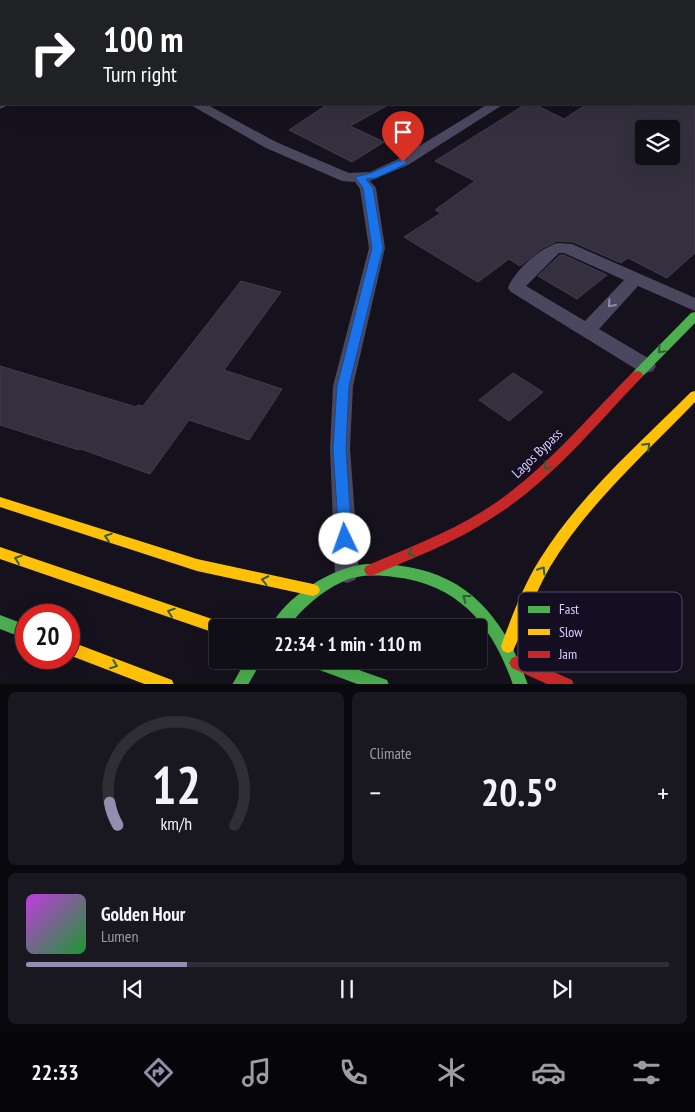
<!DOCTYPE html>
<html lang="en">
<head>
<meta charset="utf-8">
<style>
  body { margin:0; font-family:"PT Sans Narrow",sans-serif; background:#19171f; color:#f1f3f6; height:100vh; display:flex; flex-direction:column; font-size:19px; white-space:nowrap }
  * { box-sizing:border-box; margin:0 }
  p { font-size:16px; color:#9c9ca1 }
  .icon { flex:none; width:28px; height:28px; fill:none; stroke:currentColor; stroke-width:2; stroke-linecap:round; stroke-linejoin:round }
  .map { position:relative; height:684px; overflow:hidden }
  .panel { display:flex; flex-direction:column; gap:8px; padding:8px; background:#09080c; flex:1 }
  .panel>* { flex:none }
  .top-card { position:absolute; left:0px; top:0px; width:695px; height:105px; box-shadow:0 5px 20px #0002,0 0 0 1px #302e35; background:#202124; color:#fff; overflow:hidden }
  .controls { position:absolute; left:635px; top:120px; display:grid; gap:10px }
  .controls a { display:grid; place-items:center; width:45px; height:45px; border-radius:5px; background:#100e16; box-shadow:0 5px 20px #0002,0 0 0 1px #302e35; font-size:25px }
  .speed { position:absolute; left:15px; top:604px; display:flex; gap:10px; font-size:25px; font-weight:700; text-align:center }
  .speed>* { display:grid; place-content:center; width:65px; height:65px; border-radius:50%; background:#100e16; box-shadow:0 5px 20px #0002,0 0 0 1px #302e35; line-height:1 }
  .speed .limit { border:8px solid #d22; background:#fff; color:#111 }
  .pin { position:absolute; display:grid; place-items:center; width:42px; height:42px; color:#fff; margin:-51px -21px; border-radius:50% 50% 50% 0; rotate:-45deg; box-shadow:0 0 5px #0007 }
  .pin .icon { rotate:45deg }
  .me { position:absolute; width:55px; margin:-28px; rotate:357deg; stroke-linejoin:round; filter:drop-shadow(0 0 4px #0008) }
  .turn { display:flex; align-items:center; gap:18px; height:105px; padding:0 20px; font-size:22px }
  .turn .icon { width:65px; height:65px; stroke-width:2.5 }
  .turn b { display:block; font-size:35px; line-height:42px }
  .big { font-size:38px; font-weight:600; line-height:1.1 }
  .panel .widget { flex:1; display:flex; flex-direction:column; justify-content:center; gap:8px; min-width:0; padding:0 18px; border-radius:8px; background:#19171f }
  .panel .dial { align-items:center; gap:0 }
  .dial svg { height:130px; overflow:visible; fill:none; stroke:#302e35; stroke-width:7; stroke-linecap:round; text-anchor:middle }
  .dial text { fill:#f1f3f6; stroke:none }
  .song { display:flex; align-items:center; gap:15px }
  .cover { width:60px; height:60px; border-radius:8px; background:linear-gradient(135deg,hsl(290 70% 55%),hsl(130 70% 35%)) }
  .played { height:5px; border-radius:2px; background:linear-gradient(90deg,#958db0 25%,#302e35 25%) }
  .keys { display:flex; justify-content:space-around; direction:ltr }
  .heat { display:flex; justify-content:space-between; align-items:center; font-size:28px; direction:ltr }
  .panel .tiles { flex:1; display:grid; gap:8px; grid-template-columns:1fr 1fr }
  .widget:last-child { grid-column:span 2 }
  .trip { position:absolute; left:209px; top:619px; width:278px; height:50px; border-radius:5px; background:#100e16; box-shadow:0 5px 20px #0002,0 0 0 1px #302e35; font-weight:600; line-height:50px; text-align:center }
  .dock { display:flex; height:80px; justify-content:space-around; align-items:center; background:#060609; color:#9c9ca1 }
  .dock .icon { width:35px; height:35px }
  .dock .current { color:#958db0 }
  .dock b { font-size:22px; color:#f1f3f6 }
  .map>svg:first-child { display:block }
  .building { fill:#34303f; stroke:#433c51; fill-rule:evenodd }
  .lines { fill:none; stroke-linecap:round; stroke-linejoin:round }
  .lane { fill:#4b475e; fill-rule:evenodd }
  .street { fill:#4b475e; fill-rule:evenodd }
  .fast { fill:#4caf50; fill-rule:evenodd }
  .slow { fill:#ffc107; fill-rule:evenodd }
  .jam { fill:#c62828; fill-rule:evenodd }
  .oneway { stroke:#928bae }
  .oneway2 { stroke:#305e39 }
  .route { fill:#1a73e8; stroke:#114b97 }
  .labels { text-anchor:middle; stroke-width:5; stroke-linejoin:round; paint-order:stroke }
  .street-label { font-size:14px; fill:#dacfff; stroke:#140e22 }
  .key { fill:#140e22; stroke:#4f4864; stroke-width:1 }
  .key-label { font-size:14px; fill:#dacfff }
</style>
</head>
<body>
<div class="map">
<svg width="695" height="685" viewBox="0 0 695 685">
  <rect width="100%" height="100%" fill="#16121d"/>
  <g class="building">
    <path d="M328,104h62l-40,22 34,16 -32,20 -63,-32z"/>
    <path d="M526,104h8l30,15 23,-15h108v149l-28,25 -39,-20 -7,5 -48,-21 -16,-1 -14,7 -23,18 -11,-7 -31,23 -74,-45 37,-24 -6,-3 40,-29 -40,-20zM644,129h27v27h-27z"/>
    <path d="M560,255h4l43,20 -30,24 -39,-23z"/>
    <path d="M241,281l40,11 -57,78 58,19 -33,51 -60,-20 -39,54 -69,-25 -2,1 -79,-25v-59l136,41 2,-2 5,1z"/>
    <path d="M513,373l30,19 -34,29 -30,-21z"/>
  </g>
  <g class="lines">
    <g class="lane">
      <path d="M1,100v4h9l-10,5z"/>
      <path d="M189,104h17l70,38 73,31 21,-1 28,-13 90,-55h16l-96,61 -38,16 6,7 9,60 -32,138 -3,62 9,125 -4,7 -8,3 -8,-3 -4,-7 -5,-125 3,-62 36,-138 -9,-59 -5,-7 -13,-1 -76,-33z"/>
      <path d="M558,243l14,1 123,54v13l-57,-25 -39,43 54,32 3,5 -3,5 -7,2 -7,-2 -128,-79 -3,-4c6,-17 33,-41 50,-45zM559,253h5l60,27 -39,41 -59,-35z"/>
    </g>
    <g class="street">
      <path d="M597,0h21l1,1h-21z"/>
      <path d="M694,25l1,1v12l-1,-1z"/>
    </g>
    <g class="fast">
      <path d="M695,312v11l-54,55h-8l-2,-3 2,-3 58,-59z"/>
      <path d="M367,564c88,-2 133,41 161,121h-15c-20,-59 -54,-101 -119,-108 -17,-2 -36,-3 -52,5 -22,10 -40,27 -55,46h-17c14,-31 64,-62 97,-64z"/>
      <path d="M0,615l26,10v14l-26,-10z"/>
      <path d="M246,660h16l-14,25h-16z"/>
      <path d="M303,660h28l56,20 2,5h-29l-54,-20z"/>
    </g>
    <g class="slow">
      <path d="M695,391v11c-51,53 -107,102 -145,165 -16,27 -24,56 -37,84l-5,2 -5,-2 -2,-5c11,-30 22,-60 39,-87 40,-64 98,-114 151,-167z"/>
      <path d="M0,497l197,62 116,25 5,2 2,4 -2,4 -5,2 -116,-25 -197,-64z"/>
      <path d="M0,547l218,74 5,2 2,5h-7v6l-218,-75z"/>
      <path d="M69,641l103,39 2,5h-27l-78,-30z"/>
    </g>
    <g class="jam">
      <path d="M637,371l4,1 2,3 -2,3c-47,49 -91,104 -149,140 -36,24 -77,39 -116,56l-5,2 -5,-2 -2,-4 2,-4c39,-17 80,-32 117,-55 58,-36 102,-91 150,-139z"/>
      <path d="M517,656l55,24 2,5h-25l-37,-17 -3,-5 3,-5z"/>
    </g>
  </g>
  <defs><path id="oneway-chevron" d="M-2-3.5L2.5 0L-2 3.5" fill="none" stroke-width="1.6" stroke-linecap="round" stroke-linejoin="round" transform="scale(1.25)"/></defs>
  <use class="oneway" href="#oneway-chevron" transform="translate(611 304) rotate(132)"/>
  <g class="oneway2">
    <use href="#oneway-chevron" transform="translate(661 350) rotate(135)"/>
    <use href="#oneway-chevron" transform="translate(647 446) rotate(-46)"/>
    <use href="#oneway-chevron" transform="translate(547 466) rotate(135)"/>
    <use href="#oneway-chevron" transform="translate(108 537) rotate(-162)"/>
    <use href="#oneway-chevron" transform="translate(411 553) rotate(156)"/>
    <use href="#oneway-chevron" transform="translate(18 559) rotate(-161)"/>
    <use href="#oneway-chevron" transform="translate(542 570) rotate(-57)"/>
    <use href="#oneway-chevron" transform="translate(265 580) rotate(-168)"/>
    <use href="#oneway-chevron" transform="translate(466 598) rotate(-142)"/>
    <use href="#oneway-chevron" transform="translate(171 612) rotate(-161)"/>
    <use href="#oneway-chevron" transform="translate(114 665) rotate(21)"/>
  </g>
  <path class="route" d="M403,159l4,3 -1,2 -30,14 -10,1 7,9 10,60 -34,138 -3,62 6,91 -2,4h-9l-2,-4 -6,-91 4,-62 35,-138 -9,-60 -8,-11 16,-4z"/>
  <g class="labels">
    <g class="street-label">
      <text transform="translate(537 453) rotate(-44)" y="5">Lagos Bypass</text>
    </g>
  </g>
  <rect x="518" y="592" width="164" height="80" rx="8" class="key"/>
  <rect x="528" y="606" width="22" height="7" fill="#4caf50"/>
  <rect x="528" y="629" width="22" height="6" fill="#ffc107"/>
  <rect x="528" y="651" width="22" height="7" fill="#c62828"/>
  <g class="key-label">
    <text x="559" y="614">Fast</text>
    <text x="559" y="637">Slow</text>
    <text x="559" y="659">Jam</text>
  </g>
</svg>
<div class="controls">
<a><svg class="icon" aria-label="layers" viewBox="0 0 24 24"><path d="M12 4l9 5-9 5-9-5zM3 14l9 5 9-5"/></svg></a>
</div>
<div class="speed"><div class="limit">20</div></div>
<div class="pin" style="left:403px;top:162px;background:#d93025"><svg class="icon" aria-label="arrive" viewBox="0 0 24 24"><path d="M6 21V4h12l-3 4 3 4H6"/></svg></div>
<svg class="me" style="left:345px;top:539px" viewBox="-20 -20 40 40"><circle r="19" fill="#fff"/><path d="M0-13L10 11 0 6-10 11z" fill="#1a73e8"/></svg>
<div class="trip">22:34 · 1 min · 110 m</div>
<div class="top-card">
<div class="turn"><svg class="icon" aria-label="right" viewBox="0 0 24 24"><path d="M7 20v-9h11M14 6l5 5-5 5"/></svg><div><b>100 m</b>Turn right</div></div>
</div>
</div>
<section class="panel">
<div class="tiles">
<div class="widget dial"><svg viewBox="0 0 100 80">
<path d="M14 69A42 42 0 1 1 86 69"/>
<path d="M14 69A42 42 0 0 1 9 55" stroke="#958db0"/>
<text x="50" y="56" font-size="32" font-weight="700">12</text>
<text x="50" y="72" font-size="11">km/h</text>
</svg></div>
<div class="widget"><p>Climate</p>
<div class="heat"><a>−</a><b class="big">20.5°</b><a>+</a></div>
</div>
<div class="widget">
<div class="song"><i class="cover"></i><div><b>Golden Hour</b><p>Lumen</p></div></div>
<div class="played"></div>
<div class="keys"><svg class="icon" aria-label="previous" viewBox="0 0 24 24"><path d="M18 5L8 12l10 7zM5 5v14"/></svg><svg class="icon" aria-label="pause" viewBox="0 0 24 24"><path d="M8 5v14M16 5v14"/></svg><svg class="icon" aria-label="next" viewBox="0 0 24 24"><path d="M6 5l10 7-10 7zM19 5v14"/></svg></div>
</div>
</div>
</section>
<nav class="dock">
<b>22:33</b>
<svg class="icon current" aria-label="directions" viewBox="0 0 24 24"><path d="M12 3l9 9-9 9-9-9zM9 14v-3h6M13 9l2 2-2 2"/></svg>
<svg class="icon" aria-label="music" viewBox="0 0 24 24"><path d="M9 18V5l10-2v13"/><circle cx="6" cy="18" r="3"/><circle cx="16" cy="16" r="3"/></svg>
<svg class="icon" aria-label="phone" viewBox="0 0 24 24"><path d="M5 4h4l2 5-3 2q2 4 5 5l2-3 5 2v4C11 20 4 13 5 4z"/></svg>
<svg class="icon" aria-label="climate" viewBox="0 0 24 24"><path d="M12 3v18M4 7l16 10M4 17L20 7"/></svg>
<svg class="icon" aria-label="car" viewBox="0 0 24 24"><path d="M5 17H2v-5l4-1 3-4h7l3 4 3 1v5h-3M9 17h6M6 11h13"/><circle cx="7" cy="17" r="2"/><circle cx="17" cy="17" r="2"/></svg>
<svg class="icon" aria-label="filters" viewBox="0 0 24 24"><path d="M4 7h16M4 17h16"/><circle cx="9" cy="7" r="2"/><circle cx="15" cy="17" r="2"/></svg>
</nav>
</body>
</html>
